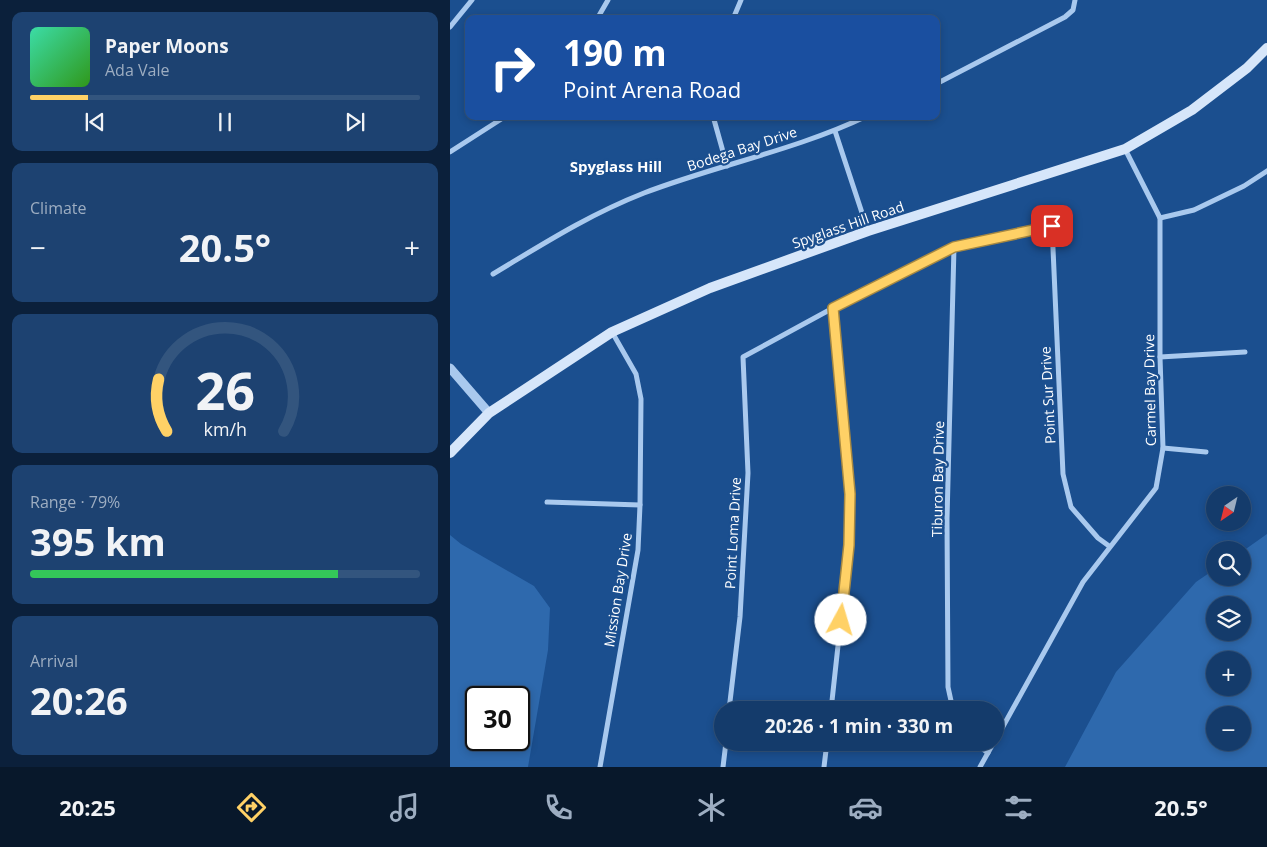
<!DOCTYPE html>
<html lang="en">
<head>
<meta charset="utf-8">
<style>
  body { margin:0; font-family:"Open Sans",sans-serif; background:#1d4271; color:#f1f3f6; height:100vh; display:flex; flex-direction:column; font-size:19px; white-space:nowrap }
  * { box-sizing:border-box; margin:0 }
  p { font-size:16px; color:#9dadc1 }
  .icon { flex:none; width:28px; height:28px; fill:none; stroke:currentColor; stroke-width:2; stroke-linecap:round; stroke-linejoin:round }
  .map { position:relative; flex:1; overflow:hidden }
  .drawer { display:flex; flex-direction:column; gap:12px; padding:12px; background:#0b203b; width:450px }
  .drawer>* { flex:none }
  .guide { position:absolute; left:15px; top:15px; width:475px; height:105px; border-radius:10px; box-shadow:0 2px 8px #0003,0 0 0 1px #33557e; background:#1a4fa0; color:#fff; overflow:hidden }
  .needle { width:32px; rotate:215deg }
  .buttons { position:absolute; left:756px; top:486px; display:grid; gap:10px }
  .buttons a { display:grid; place-items:center; width:45px; height:45px; border-radius:50%; background:#143b6b; box-shadow:0 2px 8px #0003,0 0 0 1px #33557e; font-size:25px }
  .speed { position:absolute; left:15px; top:686px; display:flex; gap:10px; font-size:25px; font-weight:700; text-align:center }
  .speed>* { display:grid; place-content:center; width:65px; height:65px; border-radius:50%; background:#143b6b; box-shadow:0 2px 8px #0003,0 0 0 1px #33557e; line-height:1 }
  .speed .limit { border:2px solid #111; border-radius:8px; background:#fff; color:#111 }
  .pin { position:absolute; display:grid; place-items:center; width:42px; height:42px; color:#fff; margin:-21px; border-radius:10px; box-shadow:0 2px 8px #0006 }
  .me { position:absolute; width:55px; margin:-28px; rotate:6deg; stroke-linejoin:round; filter:drop-shadow(0 0 4px #0008) }
  .turn { display:flex; align-items:center; gap:18px; height:105px; padding:0 15px; font-size:22px }
  .turn .icon { width:65px; height:65px; stroke-width:2.5 }
  .turn b { display:block; font-size:35px; line-height:42px }
  .big { font-size:38px; font-weight:700; line-height:1.1 }
  .drawer .tile { flex:1; display:flex; flex-direction:column; justify-content:center; gap:8px; min-width:0; padding:0 18px; border-radius:10px; background:#1d4271 }
  .drawer .dial { align-items:center; gap:0 }
  .dial svg { height:130px; overflow:visible; fill:none; stroke:#33557e; stroke-width:7; stroke-linecap:round; text-anchor:middle }
  .dial text { fill:#f1f3f6; stroke:none }
  .song { display:flex; align-items:center; gap:15px }
  .cover { width:60px; height:60px; border-radius:8px; background:linear-gradient(135deg,hsl(160 70% 55%),hsl(110 70% 35%)) }
  .played { height:5px; border-radius:2px; background:linear-gradient(90deg,#ffd166 15%,#33557e 15%) }
  .keys { display:flex; justify-content:space-around; direction:ltr }
  .heat { display:flex; justify-content:space-between; align-items:center; font-size:28px; direction:ltr }
  .charge { height:8px; border-radius:4px; background:linear-gradient(90deg,#34c759 79%,#33557e 0) }
  .trip { position:absolute; left:264px; top:701px; width:290px; height:50px; border-radius:25px; background:#143b6b; box-shadow:0 2px 8px #0003,0 0 0 1px #33557e; font-weight:700; line-height:50px; text-align:center }
  .tab-bar { display:flex; height:80px; justify-content:space-around; align-items:center; background:#08182b; color:#9dadc1 }
  .tab-bar .icon { width:35px; height:35px }
  .tab-bar .on { color:#ffd166 }
  .tab-bar b { font-size:22px; color:#f1f3f6 }
  main { display:flex; flex:1; min-height:0 }
  .map>svg:first-child { display:block }
  .green { fill:#2e69ad; fill-rule:evenodd }
  .lines { fill:none; stroke-linecap:round; stroke-linejoin:round }
  .minor { stroke:#a9c9ee; stroke-width:5 }
  .tertiary { stroke:#a9c9ee; stroke-width:9 }
  .secondary { stroke:#d6e6fa; stroke-width:10 }
  .route-casing { stroke:#a68842; stroke-width:12 }
  .route { stroke:#ffd166; stroke-width:9 }
  .labels { text-anchor:middle; stroke-width:4.5; stroke-linejoin:round; paint-order:stroke }
  .street-label { font-size:14px; fill:#fff; stroke:#1b4f8f }
  .neighbourhood-label { font-size:15px; font-weight:bold; fill:#fff; stroke:#1b4f8f }
</style>
</head>
<body>
<main>
<section class="drawer">
<div class="tile">
<div class="song"><i class="cover"></i><div><b>Paper Moons</b><p>Ada Vale</p></div></div>
<div class="played"></div>
<div class="keys"><svg class="icon" aria-label="previous" viewBox="0 0 24 24"><path d="M18 5L8 12l10 7zM5 5v14"/></svg><svg class="icon" aria-label="pause" viewBox="0 0 24 24"><path d="M8 5v14M16 5v14"/></svg><svg class="icon" aria-label="next" viewBox="0 0 24 24"><path d="M6 5l10 7-10 7zM19 5v14"/></svg></div>
</div>
<div class="tile"><p>Climate</p>
<div class="heat"><a>−</a><b class="big">20.5°</b><a>+</a></div>
</div>
<div class="tile dial"><svg viewBox="0 0 100 80">
<path d="M14 69A42 42 0 1 1 86 69"/>
<path d="M14 69A42 42 0 0 1 9 37" stroke="#ffd166"/>
<text x="50" y="56" font-size="32" font-weight="700">26</text>
<text x="50" y="72" font-size="11">km/h</text>
</svg></div>
<div class="tile"><p>Range · 79%</p><b class="big">395 km</b><div class="charge"></div></div>
<div class="tile"><p>Arrival</p><b class="big">20:26</b></div>
</section>
<div class="map">
<svg width="817" height="767" viewBox="0 0 817 767">
  <rect width="100%" height="100%" fill="#1b4f8f"/>
  <g class="green">
    <path d="M817,534v233h-202l51,-95 80,-90 19,-13v9h27l1,-27zM765,605h27v27h-27zM765,660h27v28h-27zM765,715h27v27h-27z"/>
    <path d="M0,535l11,9 73,42 16,22 -2,42 -20,117h-78zM26,698h43v42h-43z"/>
  </g>
  <g class="lines">
    <g class="minor">
      <path d="M147,19l11,-19"/>
      <path d="M283,19l8,-19"/>
      <path d="M0,27l22,-27"/>
      <path d="M486,84l129,-67 8,-7 2,-10"/>
      <path d="M263,116l14,50"/>
      <path d="M385,131l33,100"/>
      <path d="M0,152l56,-36"/>
      <path d="M710,218l34,-8 50,-24 23,-15"/>
      <path d="M43,274c50,-30 95,-59 151,-81 73,-28 152,-43 223,-77"/>
      <path d="M710,357l85,-5"/>
      <path d="M713,448l43,4"/>
      <path d="M97,502l93,3"/>
      <path d="M279,710l11,-93 8,-144 -5,-116 90,-49 121,-61 98,-21 11,248 8,33 27,31 11,8"/>
      <path d="M381,710l18,-165 1,-52 -17,-185"/>
      <path d="M503,710l-5,-23 -1,-168 7,-272"/>
      <path d="M545,741l88,-159 73,-94 7,-40 -3,-91v-139l-35,-69"/>
      <path d="M524,742l14,11"/>
      <path d="M150,767l38,-217 2,-45 1,-106 -5,-25 -24,-42"/>
      <path d="M273,767l3,-25"/>
      <path d="M374,767l3,-25"/>
      <path d="M530,767l14,-25"/>
    </g>
    <path class="tertiary" d="M0,368l39,45"/>
    <path class="secondary" d="M0,453l39,-40 123,-81 98,-44 158,-57 257,-82 67,-39 55,-42 20,-20"/>
  </g>
  <g class="lines">
    <g class="route-casing">
      <path id="route" d="M391,620l8,-75 1,-51 -17,-186 121,-61 98,-21"/>
    </g>
    <use href="#route" class="route"/>
  </g>
  <g class="labels">
    <g class="street-label">
      <text transform="translate(292 149) rotate(-18)" y="5">Bodega Bay Drive</text>
      <text transform="translate(398 225) rotate(-19)" y="5">Spyglass Hill Road</text>
      <text transform="translate(700 390) rotate(-91)" y="5">Carmel Bay Drive</text>
      <text transform="translate(598 395) rotate(-93)" y="5">Point Sur Drive</text>
      <text transform="translate(488 479) rotate(-89)" y="5">Tiburon Bay Drive</text>
      <text transform="translate(283 533) rotate(-87)" y="5">Point Loma Drive</text>
      <text transform="translate(168 590) rotate(-81)" y="5">Mission Bay Drive</text>
    </g>
    <g class="neighbourhood-label">
      <text x="166" y="172">Spyglass Hill</text>
    </g>
  </g>
</svg>
<div class="buttons">
<a><svg class="needle" viewBox="-14 -14 28 28"><path d="M0-13l5 13h-10z" fill="#e53935"/><path d="M0 13l5-13h-10z" fill="#9dadc1"/></svg></a>
<a><svg class="icon" aria-label="search" viewBox="0 0 24 24"><circle cx="10" cy="10" r="6"/><path d="M15 15l6 6"/></svg></a>
<a><svg class="icon" aria-label="layers" viewBox="0 0 24 24"><path d="M12 4l9 5-9 5-9-5zM3 14l9 5 9-5"/></svg></a>
<a>+</a>
<a>−</a>
</div>
<div class="speed"><div class="limit">30</div></div>
<div class="pin" style="left:602px;top:226px;background:#d93025"><svg class="icon" aria-label="arrive" viewBox="0 0 24 24"><path d="M6 21V4h12l-3 4 3 4H6"/></svg></div>
<svg class="me" style="left:391px;top:620px" viewBox="-20 -20 40 40"><circle r="19" fill="#fff"/><path d="M0-13L10 11 0 6-10 11z" fill="#ffd166"/></svg>
<div class="trip">20:26 · 1 min · 330 m</div>
<div class="guide">
<div class="turn"><svg class="icon" aria-label="right" viewBox="0 0 24 24"><path d="M7 20v-9h11M14 6l5 5-5 5"/></svg><div><b>190 m</b>Point Arena Road</div></div>
</div>
</div>
</main>
<nav class="tab-bar">
<b>20:25</b>
<svg class="icon on" aria-label="directions" viewBox="0 0 24 24"><path d="M12 3l9 9-9 9-9-9zM9 14v-3h6M13 9l2 2-2 2"/></svg>
<svg class="icon" aria-label="music" viewBox="0 0 24 24"><path d="M9 18V5l10-2v13"/><circle cx="6" cy="18" r="3"/><circle cx="16" cy="16" r="3"/></svg>
<svg class="icon" aria-label="phone" viewBox="0 0 24 24"><path d="M5 4h4l2 5-3 2q2 4 5 5l2-3 5 2v4C11 20 4 13 5 4z"/></svg>
<svg class="icon" aria-label="climate" viewBox="0 0 24 24"><path d="M12 3v18M4 7l16 10M4 17L20 7"/></svg>
<svg class="icon" aria-label="car" viewBox="0 0 24 24"><path d="M5 17H2v-5l4-1 3-4h7l3 4 3 1v5h-3M9 17h6M6 11h13"/><circle cx="7" cy="17" r="2"/><circle cx="17" cy="17" r="2"/></svg>
<svg class="icon" aria-label="filters" viewBox="0 0 24 24"><path d="M4 7h16M4 17h16"/><circle cx="9" cy="7" r="2"/><circle cx="15" cy="17" r="2"/></svg>
<b>20.5°</b>
</nav>
</body>
</html>
